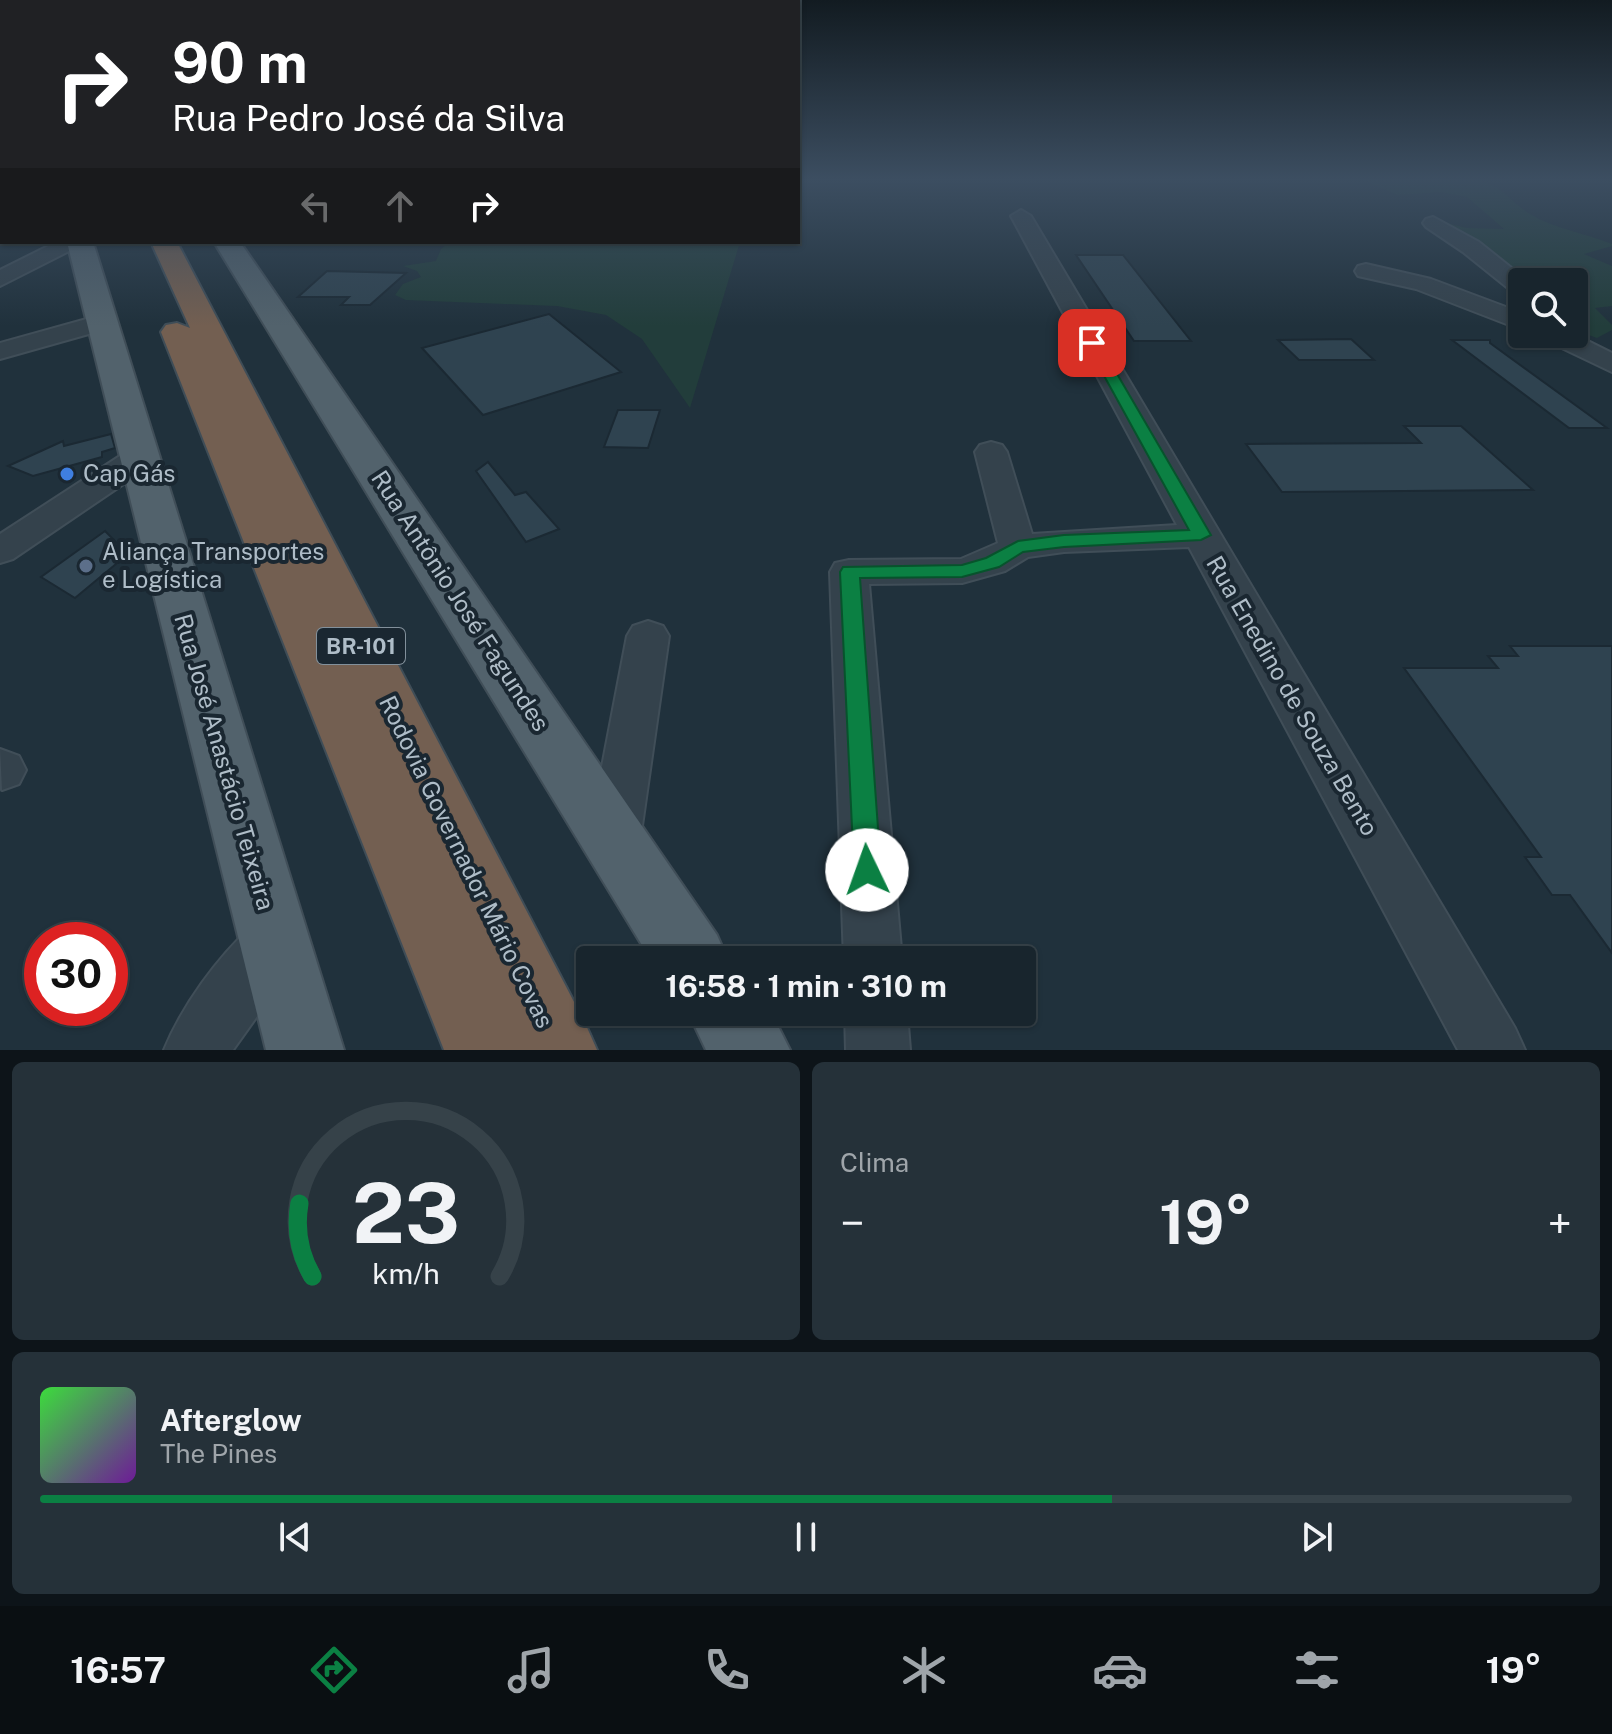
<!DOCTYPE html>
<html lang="pt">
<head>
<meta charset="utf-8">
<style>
  body { margin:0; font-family:"Public Sans",sans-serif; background:#253139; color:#f1f3f6; height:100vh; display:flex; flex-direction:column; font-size:30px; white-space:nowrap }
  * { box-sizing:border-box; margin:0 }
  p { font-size:26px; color:#9fa5aa }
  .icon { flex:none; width:44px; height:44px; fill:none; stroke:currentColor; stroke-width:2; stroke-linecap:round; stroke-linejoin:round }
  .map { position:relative; height:1050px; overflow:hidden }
  .details { display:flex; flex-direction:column; gap:12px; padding:12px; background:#0d1419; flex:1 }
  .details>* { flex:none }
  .hud { position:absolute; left:0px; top:0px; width:800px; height:244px; box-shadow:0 2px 6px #0004,0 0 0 2px #364249; background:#202124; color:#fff; overflow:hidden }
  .tools { position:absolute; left:1508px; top:268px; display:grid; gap:16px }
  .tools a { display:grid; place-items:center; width:80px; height:80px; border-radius:8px; background:#18252d; box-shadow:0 2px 6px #0004,0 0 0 2px #364249; font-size:40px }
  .speed { position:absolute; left:24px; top:922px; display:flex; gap:16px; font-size:40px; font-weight:700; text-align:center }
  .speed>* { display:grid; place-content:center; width:104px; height:104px; border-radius:50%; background:#18252d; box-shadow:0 2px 6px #0004,0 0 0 2px #364249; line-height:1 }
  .speed .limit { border:12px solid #d22; background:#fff; color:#111 }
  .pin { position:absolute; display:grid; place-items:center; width:68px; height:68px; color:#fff; margin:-34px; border-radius:16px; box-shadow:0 4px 12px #0006 }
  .me { position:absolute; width:88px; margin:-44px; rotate:357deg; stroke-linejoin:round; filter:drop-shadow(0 0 6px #0008) }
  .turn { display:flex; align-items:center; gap:28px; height:168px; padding:0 40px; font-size:36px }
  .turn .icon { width:104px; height:104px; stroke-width:2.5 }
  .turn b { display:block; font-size:56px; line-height:68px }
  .lanes { display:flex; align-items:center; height:76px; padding:0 40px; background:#0003; justify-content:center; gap:40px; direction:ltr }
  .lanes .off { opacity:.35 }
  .big { font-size:60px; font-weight:700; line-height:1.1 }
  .details .widget { flex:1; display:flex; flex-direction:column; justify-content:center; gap:12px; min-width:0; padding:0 28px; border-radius:12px; background:#253139 }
  .details .dial { align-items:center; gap:0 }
  .dial svg { height:208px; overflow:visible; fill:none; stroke:#364249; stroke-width:7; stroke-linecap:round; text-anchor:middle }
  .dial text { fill:#f1f3f6; stroke:none }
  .song { display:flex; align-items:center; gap:24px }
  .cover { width:96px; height:96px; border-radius:12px; background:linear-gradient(135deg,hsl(120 70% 55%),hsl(280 70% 35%)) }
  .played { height:8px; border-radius:4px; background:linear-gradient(90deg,#0b8043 70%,#364249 70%) }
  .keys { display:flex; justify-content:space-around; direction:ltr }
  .heat { display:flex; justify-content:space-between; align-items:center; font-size:44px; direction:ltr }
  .details .tiles { flex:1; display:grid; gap:12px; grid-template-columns:1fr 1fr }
  .widget:last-child { grid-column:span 2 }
  .trip { position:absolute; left:576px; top:946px; width:460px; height:80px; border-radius:8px; background:#18252d; box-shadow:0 2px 6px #0004,0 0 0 2px #364249; font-weight:700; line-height:80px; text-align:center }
  .tab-bar { display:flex; height:128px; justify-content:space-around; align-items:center; background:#0a0f12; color:#9fa5aa }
  .tab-bar .icon { width:56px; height:56px }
  .tab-bar .active { color:#0b8043 }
  .tab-bar b { font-size:36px; color:#f1f3f6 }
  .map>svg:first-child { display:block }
  .green { fill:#223d3b }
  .building { fill:#2f4350; stroke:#1b2933; stroke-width:2 }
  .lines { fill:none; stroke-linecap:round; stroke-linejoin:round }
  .minor-casing { stroke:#404e58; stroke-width:4 }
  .major-casing { stroke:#404e58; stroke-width:4 }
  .highway-casing { stroke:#3f4d57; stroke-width:4 }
  .minor { fill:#34424c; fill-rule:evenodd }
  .major { fill:#52626c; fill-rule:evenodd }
  .highway { fill:#735f51; fill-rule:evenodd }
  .route { fill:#0b8043; stroke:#07532c; stroke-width:2 }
  .shop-dot { fill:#3f7fe0; stroke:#1a2731; stroke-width:3 }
  .service-dot { fill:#5c6f8a; stroke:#1a2731; stroke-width:3 }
  .labels { text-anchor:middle; stroke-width:8; stroke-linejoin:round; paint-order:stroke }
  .shield { fill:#1a2731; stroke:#82909b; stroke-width:2 }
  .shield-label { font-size:22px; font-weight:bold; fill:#afbdc8 }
  .poi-label { font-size:24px; fill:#afbdc8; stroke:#1a2731; text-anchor:start }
  .street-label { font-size:24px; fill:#afbdc8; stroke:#1a2731 }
</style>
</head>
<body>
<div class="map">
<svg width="1612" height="1050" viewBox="0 0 1612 1050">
  <rect width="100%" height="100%" fill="#20313c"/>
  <g class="green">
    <path d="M1361,179c29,0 94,-6 118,1 23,6 33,23 51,34 25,15 55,19 82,30v2l-28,8 28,12v40l-17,2 17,17v5l-15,8 -23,-8v-48h-41l-83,-53v-5l17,4 37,1 -37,-32 -26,-5 -43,3z"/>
    <path d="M450,242h290l-50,166 -48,-69 -36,-24 -49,-9 -151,-6 -11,-5 8,-11 18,-7 -4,-6 -14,-5 33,-5 5,-12z"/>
  </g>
  <g class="building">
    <path d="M1076,255h47l68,86h-57z"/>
    <path d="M327,271l79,2 -36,32h-29l8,-8h-51z"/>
    <path d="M549,314l72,58 -138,43 -61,-67z"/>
    <path d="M1351,339l23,21h-75l-21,-20z"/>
    <path d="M1452,340h38v3l117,85h-38z"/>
    <path d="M618,410h42l-12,38 -44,-1z"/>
    <path d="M1404,426h57l72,64 -251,2 -36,-48 175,-1z"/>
    <path d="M111,434l4,14 -13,4v5l-69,19 -25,-10 55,-25 1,5z"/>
    <path d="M488,462l27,33 11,-3 33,37 -33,13 -50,-71z"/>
    <path d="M105,531l23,23 -53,44 -34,-21z"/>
    <path d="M1510,646h102v307l-42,-58h-18l-27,-38h16l-137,-189h94l-10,-12h30z"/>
  </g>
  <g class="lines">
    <g class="minor-casing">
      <g id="minor">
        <path d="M1021,210l10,6 484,812 10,22h-67l-269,-503 -125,5 -36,5 -23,14 -43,12 -93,1 33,376h-58l-14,-388 5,-9 14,-3 112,-1 37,-16 -23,-91 5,-7 11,-3 11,3 5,7 25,82 145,-9 -166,-309z"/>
        <path d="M1433,217l46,25 50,40h-7v13l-8,-2 -51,-41 -37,-25 -3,-4 3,-4z"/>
        <path d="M56,242h27l-4,4 -79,40v-16z"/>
        <path d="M1366,264l65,15 91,34v17l-106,-41 -58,-13 -3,-5 3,-5z"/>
        <path d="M101,315l9,3 4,5 -4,5 -110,31v-16z"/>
        <path d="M1541,334h33l38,19v19l-67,-32z"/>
        <path d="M138,449l12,3 4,7 -4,7 -137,93 -13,4v-29l126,-82z"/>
        <path d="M648,621l15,5 6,10 -29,204 -7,16 -19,7 -19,-7 -7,-16 39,-204 6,-10z"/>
        <path d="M0,749l19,7 7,14 -7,14 -17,6z"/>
        <path d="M275,915l20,8 9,20 -9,20 -62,87h-69c18,-44 53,-92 88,-124 6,-6 15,-8 23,-11z"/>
        <path d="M845,1012h62l3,38h-64z"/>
      </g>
    </g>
    <g class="major-casing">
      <g id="major">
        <path d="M67,242h26l251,808h-78z"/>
        <path d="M214,242h26l477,693 11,25h-77z"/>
        <path d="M688,1012h83l19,38h-84z"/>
      </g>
    </g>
    <g class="highway-casing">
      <path id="highway" d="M151,242h26l408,781 12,27h-153l-283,-718 5,-7 11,-2 13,5z"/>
    </g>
    <use href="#minor" class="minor"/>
    <use href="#major" class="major"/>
    <use href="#highway" class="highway"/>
  </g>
  <linearGradient id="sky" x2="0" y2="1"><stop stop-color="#121b21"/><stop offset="0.55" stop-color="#3c4e61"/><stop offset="1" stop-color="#3c4e61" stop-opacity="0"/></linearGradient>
  <rect width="1612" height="326" fill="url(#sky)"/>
  <path class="route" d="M1092,339l7,4 112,192 -10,5 -137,7 -41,5 -24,15 -37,10 -102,1 21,292 -4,9 -10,4 -9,-4 -4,-9 -14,-298 3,-5 119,-2 24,-7 32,-17 46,-6 125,-5 -103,-187z"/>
  <circle class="shop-dot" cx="67" cy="474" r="8"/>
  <circle class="service-dot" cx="86" cy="566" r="8"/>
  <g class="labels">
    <rect class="shield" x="317" y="628" width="88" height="36" rx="6"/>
    <g class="shield-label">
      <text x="361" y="654">BR-101</text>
    </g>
    <g class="poi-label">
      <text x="83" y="482">Cap Gás</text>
      <text x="102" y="560">Aliança Transportes<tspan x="102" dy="28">e Logística</tspan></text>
    </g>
    <g class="street-label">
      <text transform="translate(460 601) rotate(57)" y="8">Rua Antônio José Fagundes</text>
      <text transform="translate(1292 696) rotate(60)" y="8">Rua Enedino de Souza Bento</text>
      <text transform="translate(224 762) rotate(74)" y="8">Rua José Anastácio Teixeira</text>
      <text transform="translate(466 862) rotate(64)" y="8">Rodovia Governador Mário Covas</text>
    </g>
  </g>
</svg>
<div class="tools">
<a><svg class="icon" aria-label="search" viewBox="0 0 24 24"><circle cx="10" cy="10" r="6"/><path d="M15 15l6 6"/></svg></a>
</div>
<div class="speed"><div class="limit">30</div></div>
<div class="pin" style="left:1092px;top:343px;background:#d93025"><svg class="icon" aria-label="arrive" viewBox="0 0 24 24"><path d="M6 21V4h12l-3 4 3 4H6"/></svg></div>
<svg class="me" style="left:867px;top:870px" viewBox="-20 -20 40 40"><circle r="19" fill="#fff"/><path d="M0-13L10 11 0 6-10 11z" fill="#0b8043"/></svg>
<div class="trip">16:58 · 1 min · 310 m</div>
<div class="hud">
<div class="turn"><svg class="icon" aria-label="right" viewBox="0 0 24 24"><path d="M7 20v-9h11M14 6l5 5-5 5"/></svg><div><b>90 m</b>Rua Pedro José da Silva</div></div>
<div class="lanes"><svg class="icon off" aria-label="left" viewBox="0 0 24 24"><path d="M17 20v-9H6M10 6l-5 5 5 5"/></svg><svg class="icon off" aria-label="ahead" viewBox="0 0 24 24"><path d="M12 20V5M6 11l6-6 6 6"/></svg><svg class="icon" aria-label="right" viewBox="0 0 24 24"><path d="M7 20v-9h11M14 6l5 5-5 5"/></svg></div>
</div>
</div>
<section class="details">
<div class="tiles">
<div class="widget dial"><svg viewBox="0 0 100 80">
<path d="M14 69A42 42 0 1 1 86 69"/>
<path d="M14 69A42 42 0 0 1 9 41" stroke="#0b8043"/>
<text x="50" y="56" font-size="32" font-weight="700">23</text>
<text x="50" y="72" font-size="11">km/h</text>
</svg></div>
<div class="widget"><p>Clima</p>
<div class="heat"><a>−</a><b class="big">19°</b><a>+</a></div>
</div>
<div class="widget">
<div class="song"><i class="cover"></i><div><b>Afterglow</b><p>The Pines</p></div></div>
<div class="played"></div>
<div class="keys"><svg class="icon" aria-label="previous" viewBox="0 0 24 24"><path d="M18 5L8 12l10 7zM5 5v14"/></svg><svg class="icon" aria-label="pause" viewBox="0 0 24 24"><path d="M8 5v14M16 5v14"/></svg><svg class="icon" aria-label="next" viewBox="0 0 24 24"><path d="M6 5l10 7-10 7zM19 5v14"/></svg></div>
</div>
</div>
</section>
<nav class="tab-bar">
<b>16:57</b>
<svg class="icon active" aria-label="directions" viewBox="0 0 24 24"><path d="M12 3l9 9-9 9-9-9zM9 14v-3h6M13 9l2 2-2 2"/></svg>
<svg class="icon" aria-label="music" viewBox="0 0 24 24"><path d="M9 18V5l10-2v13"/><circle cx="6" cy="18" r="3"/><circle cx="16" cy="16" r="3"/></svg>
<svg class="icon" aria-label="phone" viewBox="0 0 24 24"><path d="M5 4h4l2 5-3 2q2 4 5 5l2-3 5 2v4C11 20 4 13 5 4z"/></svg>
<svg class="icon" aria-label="climate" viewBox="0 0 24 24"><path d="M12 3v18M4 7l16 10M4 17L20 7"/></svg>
<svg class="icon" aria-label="car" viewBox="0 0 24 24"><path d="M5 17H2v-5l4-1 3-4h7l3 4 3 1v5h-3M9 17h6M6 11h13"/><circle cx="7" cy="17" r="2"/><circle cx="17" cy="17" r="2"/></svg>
<svg class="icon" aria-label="filters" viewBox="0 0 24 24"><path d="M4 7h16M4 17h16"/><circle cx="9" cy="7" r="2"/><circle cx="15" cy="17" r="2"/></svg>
<b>19°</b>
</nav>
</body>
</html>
